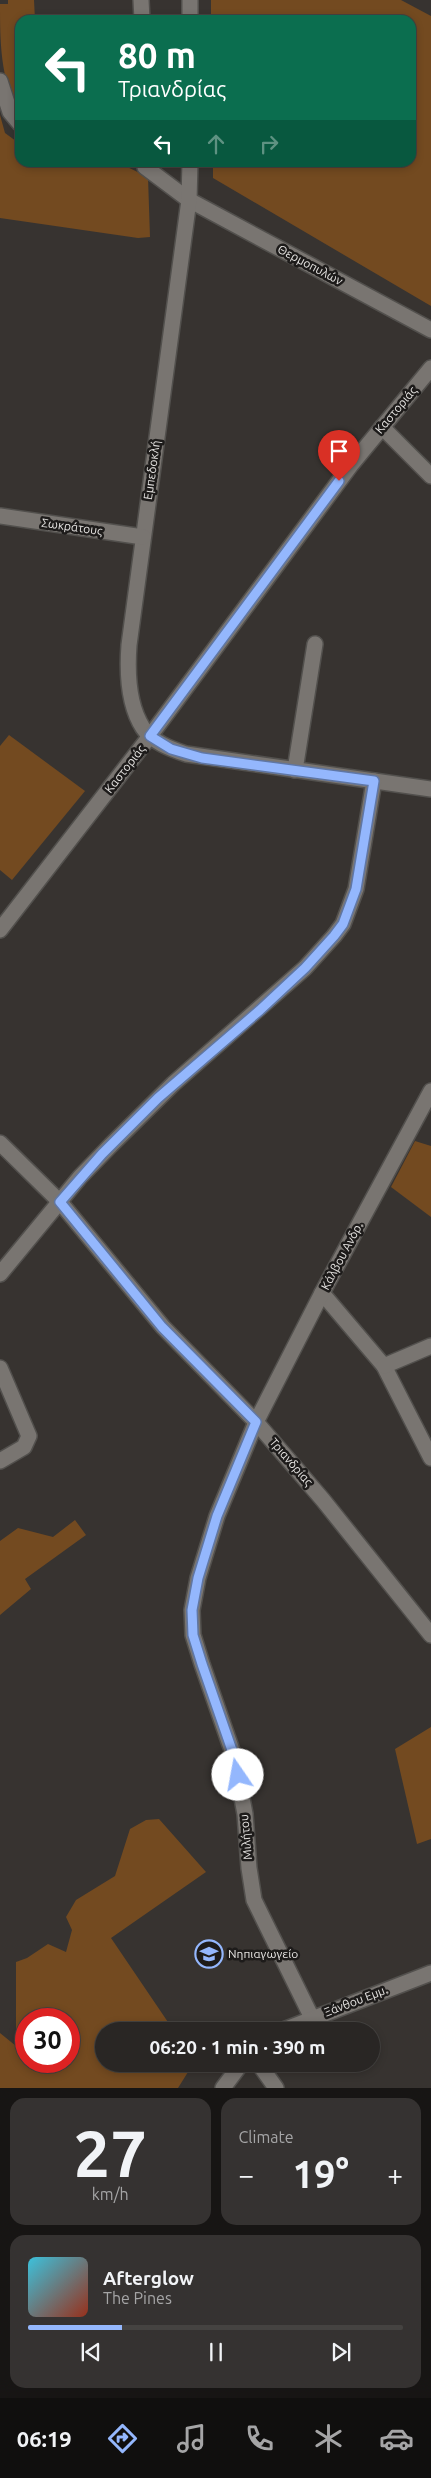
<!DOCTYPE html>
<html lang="en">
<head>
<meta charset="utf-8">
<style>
  body { margin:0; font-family:Ubuntu,sans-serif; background:#353231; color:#f1f3f6; height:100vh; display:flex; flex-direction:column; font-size:19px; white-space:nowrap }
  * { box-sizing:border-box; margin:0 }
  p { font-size:16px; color:#a5a5a6 }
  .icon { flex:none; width:28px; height:28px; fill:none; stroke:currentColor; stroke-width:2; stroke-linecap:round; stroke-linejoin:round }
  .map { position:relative; height:2088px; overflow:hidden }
  .side { display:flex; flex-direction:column; gap:10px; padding:10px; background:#171514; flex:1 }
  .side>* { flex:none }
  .banner { position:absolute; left:15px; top:15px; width:401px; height:152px; border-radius:15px; box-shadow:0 2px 8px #0003,0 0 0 1px #454341; background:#0b6e4f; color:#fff; overflow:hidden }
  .speed { position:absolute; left:15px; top:2008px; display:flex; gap:10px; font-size:25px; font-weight:700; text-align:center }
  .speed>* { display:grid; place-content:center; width:65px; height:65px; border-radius:50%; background:#292624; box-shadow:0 2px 8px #0003,0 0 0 1px #454341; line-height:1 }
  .speed .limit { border:8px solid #d22; background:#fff; color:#111 }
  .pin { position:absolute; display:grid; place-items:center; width:42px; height:42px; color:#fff; margin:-51px -21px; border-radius:50% 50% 50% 0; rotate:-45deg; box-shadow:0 0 5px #0007 }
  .pin .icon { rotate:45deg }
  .me { position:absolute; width:55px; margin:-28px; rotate:348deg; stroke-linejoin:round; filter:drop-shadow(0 0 4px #0008) }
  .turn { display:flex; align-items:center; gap:18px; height:105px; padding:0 20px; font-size:22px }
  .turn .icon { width:65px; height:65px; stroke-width:2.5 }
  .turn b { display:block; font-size:35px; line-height:42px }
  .lanes { display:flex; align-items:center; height:48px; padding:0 20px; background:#0003; justify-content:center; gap:25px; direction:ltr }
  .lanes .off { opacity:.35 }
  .big { font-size:38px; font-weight:600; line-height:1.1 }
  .side .card { flex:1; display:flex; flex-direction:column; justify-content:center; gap:8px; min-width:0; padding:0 18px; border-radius:15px; background:#353231 }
  .side .dial { align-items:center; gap:0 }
  .dial b { font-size:65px; line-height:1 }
  .song { display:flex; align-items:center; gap:15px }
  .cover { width:60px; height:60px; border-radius:8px; background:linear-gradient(135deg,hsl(190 70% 55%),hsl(10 70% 35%)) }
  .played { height:5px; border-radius:2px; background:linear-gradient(90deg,#94b7fd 25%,#454341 25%) }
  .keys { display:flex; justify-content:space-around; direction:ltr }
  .heat { display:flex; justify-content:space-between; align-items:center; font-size:28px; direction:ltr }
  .side .tiles { flex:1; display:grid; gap:10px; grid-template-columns:1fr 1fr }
  .card:last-child { grid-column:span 2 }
  .trip { position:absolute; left:95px; top:2022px; width:285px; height:50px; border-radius:25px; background:#292624; box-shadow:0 2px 8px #0003,0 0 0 1px #454341; font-weight:600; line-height:50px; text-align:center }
  .tabs { display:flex; height:80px; justify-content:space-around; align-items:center; background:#100f0e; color:#a5a5a6 }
  .tabs .icon { width:35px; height:35px }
  .tabs .active { color:#94b7fd }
  .tabs b { font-size:22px; color:#f1f3f6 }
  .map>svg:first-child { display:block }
  .green { fill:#734a20; fill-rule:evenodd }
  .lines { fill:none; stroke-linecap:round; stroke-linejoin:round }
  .lane-casing { stroke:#52504d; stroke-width:18 }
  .street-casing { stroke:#52504d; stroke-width:18 }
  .lane { stroke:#797571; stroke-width:15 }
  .street { stroke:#797571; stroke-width:15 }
  .route-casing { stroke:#6077a4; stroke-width:12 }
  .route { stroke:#94b7fd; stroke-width:9 }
  .labels { text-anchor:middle; stroke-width:5; stroke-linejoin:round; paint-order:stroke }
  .street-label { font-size:12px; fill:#e7e5e3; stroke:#1d1b1a }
  .poi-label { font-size:12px; fill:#e7e5e3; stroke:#1d1b1a; text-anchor:start }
</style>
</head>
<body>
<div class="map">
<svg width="431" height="2088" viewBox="0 0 431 2088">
  <rect width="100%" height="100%" fill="#373330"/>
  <g class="green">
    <path d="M8,0h26l1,20h-15l-1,90c-19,-29 -19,-71 -19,-106h8z"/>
    <path d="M211,0h190l30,16v290l-218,-128v-15l198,-1v-142h-200z"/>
    <path d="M0,115l5,18 15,11v18l99,1 29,14 2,60 -12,1 -138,-20z"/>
    <path d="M9,735l76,56 -73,89 -12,-10v-124z"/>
    <path d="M415,1141l16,5v71l-40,-30z"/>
    <path d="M75,1520l11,15 -61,44 6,10 -31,26v-74l18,-13 35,9z"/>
    <path d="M431,1727v112l-14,5 -22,-95z"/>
    <path d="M159,1819l47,53 -95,66 63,93h-70v33h89l-15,24h-178v-55l16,13v-84l11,-4 21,-14 18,8 6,-22 -6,-13 10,-17 39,-24 15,-47 16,-9zM26,2019h43v42h-43z"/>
  </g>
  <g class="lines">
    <g class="lane-casing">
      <path id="lane" d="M0,81l10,31 10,12"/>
    </g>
    <g class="street-casing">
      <g id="street">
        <path d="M141,0l1,20"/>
        <path d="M190,20v-20"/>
        <path d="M145,162v5l44,33 242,130"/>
        <path d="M190,162l-1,38 -60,445c-2,27 -1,60 14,83 9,14 28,21 43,26l245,35"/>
        <path d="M382,427l49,49"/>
        <path d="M0,516l143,21"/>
        <path d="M295,770l20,-126"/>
        <path d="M0,930l150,-194 201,-271 80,-97"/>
        <path d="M0,1143l60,59 103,125 93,95 67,78 108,135"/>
        <path d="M0,1274l80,-97 31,-32 62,-61 132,-116 29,-32 9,-12 13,-35 18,-108"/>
        <path d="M322,1293l62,73 47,92"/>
        <path d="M384,1366l47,-20"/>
        <path d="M0,1368l29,68 -5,11 -24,14"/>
        <path d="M312,2018l-58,-118 -5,-32 -4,-54 -11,-58 -32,-92 -9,-29 -1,-25 6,-32 19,-62 39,-94 66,-129 109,-202"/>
        <path d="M281,2031l150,-58"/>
        <path d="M259,2064l17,24"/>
        <path d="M223,2088l18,-24"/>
      </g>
    </g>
    <use href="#lane" class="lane"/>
    <use href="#street" class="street"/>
  </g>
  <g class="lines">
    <g class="route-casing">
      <path id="route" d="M238,1775l-4,-19 -32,-92 -9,-29 -1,-25 6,-32 19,-62 39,-94 -94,-95 -102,-125 42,-48 56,-56 102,-88 45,-42 29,-32 9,-12 13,-35 18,-108 -172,-23 -31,-9 -21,-13 189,-255"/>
    </g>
    <use href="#route" class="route"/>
  </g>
  <defs>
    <g id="school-ring" transform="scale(1.4375)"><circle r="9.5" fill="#1d1b1a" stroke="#94b7fd" stroke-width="1.5"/><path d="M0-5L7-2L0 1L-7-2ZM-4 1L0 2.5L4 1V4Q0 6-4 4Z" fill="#94b7fd"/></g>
  </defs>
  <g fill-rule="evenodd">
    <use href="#school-ring" x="209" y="1954"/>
  </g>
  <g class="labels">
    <g class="street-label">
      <text transform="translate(310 265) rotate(28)" y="4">Θερμοπυλών</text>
      <text transform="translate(396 410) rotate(-50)" y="4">Καστοριάς</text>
      <text transform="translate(152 470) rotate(-82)" y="4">Εμπεδοκλή</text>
      <text transform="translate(72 527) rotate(8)" y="4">Σωκράτους</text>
      <text transform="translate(125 769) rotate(-52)" y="4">Καστοριάς</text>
      <text transform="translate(342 1256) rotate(-62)" y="4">Κάλβου Ανδρ.</text>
      <text transform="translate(291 1462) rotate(49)" y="4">Τριανδρίας</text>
      <text transform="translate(246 1837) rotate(-95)" y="4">Μιλήτου</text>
      <text transform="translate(356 2001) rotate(-21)" y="4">Ξάνθου Εμμ.</text>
    </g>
    <g class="poi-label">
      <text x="228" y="1958">Νηπιαγωγείο</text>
    </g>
  </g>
</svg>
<div class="speed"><div class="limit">30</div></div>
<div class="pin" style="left:339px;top:481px;background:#d93025"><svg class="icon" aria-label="arrive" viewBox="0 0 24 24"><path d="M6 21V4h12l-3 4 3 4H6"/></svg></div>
<svg class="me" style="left:238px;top:1775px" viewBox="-20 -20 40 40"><circle r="19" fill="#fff"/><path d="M0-13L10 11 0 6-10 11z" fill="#94b7fd"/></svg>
<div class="trip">06:20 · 1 min · 390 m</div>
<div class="banner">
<div class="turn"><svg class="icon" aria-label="left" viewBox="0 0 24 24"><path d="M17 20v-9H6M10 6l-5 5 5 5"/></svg><div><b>80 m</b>Τριανδρίας</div></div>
<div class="lanes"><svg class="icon" aria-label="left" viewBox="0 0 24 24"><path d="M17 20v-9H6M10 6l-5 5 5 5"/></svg><svg class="icon off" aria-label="ahead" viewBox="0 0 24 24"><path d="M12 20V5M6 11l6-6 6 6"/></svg><svg class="icon off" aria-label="right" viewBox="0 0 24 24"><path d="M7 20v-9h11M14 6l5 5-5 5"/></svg></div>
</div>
</div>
<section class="side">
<div class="tiles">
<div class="card dial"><b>27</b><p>km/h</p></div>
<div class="card"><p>Climate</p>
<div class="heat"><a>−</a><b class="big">19°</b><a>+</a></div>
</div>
<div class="card">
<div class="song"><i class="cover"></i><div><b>Afterglow</b><p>The Pines</p></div></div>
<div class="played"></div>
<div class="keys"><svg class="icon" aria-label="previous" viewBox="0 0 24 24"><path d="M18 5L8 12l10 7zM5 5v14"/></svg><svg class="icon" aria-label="pause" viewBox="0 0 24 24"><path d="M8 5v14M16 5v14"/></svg><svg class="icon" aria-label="next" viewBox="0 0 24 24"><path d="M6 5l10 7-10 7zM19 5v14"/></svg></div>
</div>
</div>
</section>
<nav class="tabs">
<b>06:19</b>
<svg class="icon active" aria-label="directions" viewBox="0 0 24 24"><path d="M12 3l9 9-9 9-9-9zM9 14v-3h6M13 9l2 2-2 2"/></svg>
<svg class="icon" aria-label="music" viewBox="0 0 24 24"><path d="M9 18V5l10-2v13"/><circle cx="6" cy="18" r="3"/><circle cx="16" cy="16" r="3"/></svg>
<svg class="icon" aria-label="phone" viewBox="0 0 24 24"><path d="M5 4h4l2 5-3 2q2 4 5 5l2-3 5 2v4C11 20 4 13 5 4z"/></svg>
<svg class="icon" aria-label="climate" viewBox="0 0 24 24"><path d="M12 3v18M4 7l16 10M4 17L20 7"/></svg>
<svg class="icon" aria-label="car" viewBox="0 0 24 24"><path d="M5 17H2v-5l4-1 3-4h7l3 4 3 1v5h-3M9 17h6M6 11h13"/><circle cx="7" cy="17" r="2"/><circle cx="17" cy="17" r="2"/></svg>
</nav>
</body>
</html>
